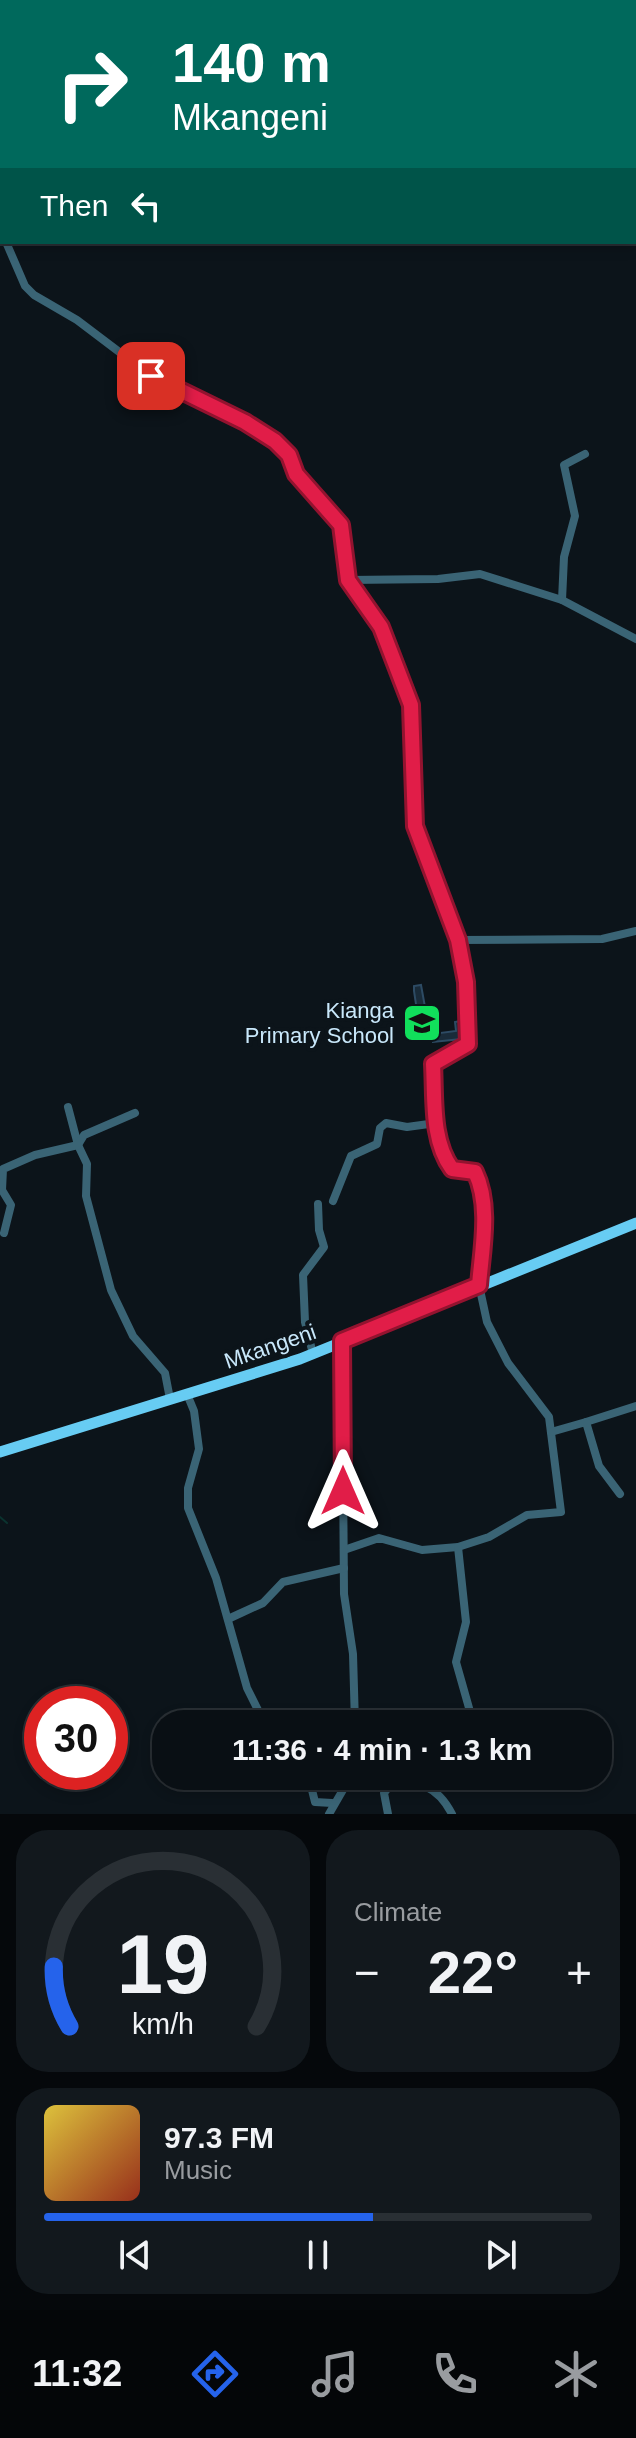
<!DOCTYPE html>
<html lang="en">
<head>
<meta charset="utf-8">
<style>
  body { margin:0; font-family:Helvetica,sans-serif; background:#12181d; color:#f1f3f6; height:100vh; display:flex; flex-direction:column; font-size:30px; white-space:nowrap }
  * { box-sizing:border-box; margin:0 }
  p { font-size:26px; color:#999ca0 }
  .icon { flex:none; width:44px; height:44px; fill:none; stroke:currentColor; stroke-width:2; stroke-linecap:round; stroke-linejoin:round }
  .map { position:relative; height:1814px; overflow:hidden }
  .side { display:flex; flex-direction:column; gap:16px; padding:16px; background:#05080b; flex:1 }
  .side>* { flex:none }
  .top-card { position:absolute; left:0px; top:0px; width:636px; height:244px; box-shadow:0 4px 12px #0003,0 0 0 2px #292f34; background:#00695c; color:#fff; overflow:hidden }
  .speed { position:absolute; left:24px; top:1686px; display:flex; gap:16px; font-size:40px; font-weight:700; text-align:center }
  .speed>* { display:grid; place-content:center; width:104px; height:104px; border-radius:50%; background:#090f14; box-shadow:0 4px 12px #0003,0 0 0 2px #292f34; line-height:1 }
  .speed .limit { border:12px solid #d22; background:#fff; color:#111 }
  .pin { position:absolute; display:grid; place-items:center; width:68px; height:68px; color:#fff; margin:-34px; border-radius:16px; box-shadow:0 4px 12px #0006 }
  .me { position:absolute; width:88px; margin:-44px; rotate:0deg; stroke-linejoin:round; filter:drop-shadow(0 0 6px #0008) }
  .turn { display:flex; align-items:center; gap:28px; height:168px; padding:0 40px; font-size:36px }
  .turn .icon { width:104px; height:104px; stroke-width:2.5 }
  .turn b { display:block; font-size:56px; line-height:68px }
  .then { display:flex; align-items:center; height:76px; padding:0 40px; background:#0003; gap:16px; font-size:30px }
  .big { font-size:60px; font-weight:700; line-height:1.1 }
  .side .tile { flex:1; display:flex; flex-direction:column; justify-content:center; gap:12px; min-width:0; padding:0 28px; border-radius:32px; background:#12181d }
  .side .dial { align-items:center; gap:0 }
  .dial svg { height:208px; overflow:visible; fill:none; stroke:#292f34; stroke-width:7; stroke-linecap:round; text-anchor:middle }
  .dial text { fill:#f1f3f6; stroke:none }
  .song { display:flex; align-items:center; gap:24px }
  .cover { width:96px; height:96px; border-radius:12px; background:linear-gradient(135deg,hsl(50 70% 55%),hsl(10 70% 35%)) }
  .played { height:8px; border-radius:4px; background:linear-gradient(90deg,#2563eb 60%,#292f34 60%) }
  .keys { display:flex; justify-content:space-around; direction:ltr }
  .heat { display:flex; justify-content:space-between; align-items:center; font-size:44px; direction:ltr }
  .side .tiles { flex:1; display:grid; gap:16px; grid-template-columns:1fr 1fr }
  .tile:last-child { grid-column:span 2 }
  .trip { position:absolute; left:152px; top:1710px; width:460px; height:80px; border-radius:32px; background:#090f14; box-shadow:0 4px 12px #0003,0 0 0 2px #292f34; font-weight:700; line-height:80px; text-align:center }
  .menu { display:flex; height:128px; justify-content:space-around; align-items:center; background:#040608; color:#999ca0 }
  .menu .icon { width:56px; height:56px }
  .menu .on { color:#2563eb }
  .menu b { font-size:36px; color:#f1f3f6 }
  .map>svg:first-child { display:block }
  .lines { fill:none; stroke-linecap:round; stroke-linejoin:round }
  .stream { stroke:#0b332f; stroke-width:2 }
  .building { fill:#192b39; stroke:#2d4b64; stroke-width:2 }
  .street { stroke:#3a6475; stroke-width:8 }
  .secondary { stroke:#67ccf3; stroke-width:11 }
  .route-casing { stroke:#92132f; stroke-width:20 }
  .route { stroke:#e11d48; stroke-width:14 }
  .labels { text-anchor:middle; stroke-width:8; stroke-linejoin:round; paint-order:stroke }
  .poi-label { font-size:22px; fill:#c9e8fb; stroke:#0c141a; text-anchor:end }
  .street-label { font-size:22px; fill:#c9e8fb; stroke:#0c141a }
</style>
</head>
<body>
<div class="map">
<svg width="636" height="1814" viewBox="0 0 636 1814">
  <rect width="100%" height="100%" fill="#0c141a"/>
  <g class="lines">
    <path class="stream" d="M0,1517l7,6"/>
  </g>
  <g class="building">
    <path d="M421,985l8,44 -9,2 -6,-40v-5z"/>
    <path d="M460,1021l1,18 -28,3 -1,-8 24,-3 -1,-9z"/>
  </g>
  <g class="lines">
    <g class="street">
      <path d="M635,39l1,-1"/>
      <path d="M0,168l2,4"/>
      <path d="M0,230l2,-5"/>
      <path d="M6,242l19,44 9,9 43,25 74,56 94,46 30,19 14,14 7,19 45,51 7,55 33,47 30,78 4,121 43,114 8,42 2,62 -35,20 8,90 11,15 23,3 7,14 2,37 -5,62 8,37 21,41 41,54 12,95 -34,3 -38,22 -31,10 -36,3 -43,-12 -35,12"/>
      <path d="M585,454l-21,11 11,51 -11,41 -2,43 74,39"/>
      <path d="M348,580l90,-1 42,-5 82,26"/>
      <path d="M458,940l144,-1 34,-8"/>
      <path d="M68,1107l10,38 9,19 -1,32 25,94 22,46 32,37 5,26"/>
      <path d="M333,1201l18,-45 26,-12 3,-16 6,-5 21,4 29,-4"/>
      <path d="M4,1233l7,-28 -9,-15 1,-21 32,-14 43,-10 6,-10 51,-22"/>
      <path d="M342,1341l2,253 9,60 2,70"/>
      <path d="M313,1354l-8,-32 -2,-47 21,-28 -5,-17 -1,-26"/>
      <path d="M187,1394l7,17 5,38 -11,39v20l28,70 31,110 14,28 -3,8"/>
      <path d="M586,1422l50,-16"/>
      <path d="M551,1432l35,-10 13,44 21,28"/>
      <path d="M228,1619l35,-16 20,-21 61,-14"/>
      <path d="M457,1724l14,-9 -15,-53 10,-40 -8,-75"/>
      <path d="M299,1776l1,5 10,1 5,20 17,1"/>
      <path d="M362,1776c37,13 67,-7 90,38"/>
      <path d="M329,1814l22,-38"/>
      <path d="M388,1814l-4,-21 10,-13"/>
    </g>
    <path class="secondary" d="M0,1452l300,-93 336,-136"/>
  </g>
  <g class="lines">
    <g class="route-casing">
      <path id="route" d="M151,376l94,46 30,19 14,14 7,19 45,51 7,55 33,47 30,78 4,121 43,114 8,42 2,62 -35,20c2,36 -2,76 19,105l23,3c16,33 7,77 4,113l-137,56 1,150"/>
    </g>
    <use href="#route" class="route"/>
  </g>
  <defs>
    <g id="school-square" transform="scale(2)"><rect x="-9" y="-9" width="18" height="18" rx="4" fill="#11df5b" stroke="#0c141a"/><path d="M0-5L7-2L0 1L-7-2ZM-4 1L0 2.5L4 1V4Q0 6-4 4Z" fill="#111"/></g>
  </defs>
  <g fill-rule="evenodd">
    <use href="#school-square" x="422" y="1023"/>
  </g>
  <g class="labels">
    <g class="poi-label">
      <text x="394" y="1018">Kianga<tspan x="394" dy="25">Primary School</tspan></text>
    </g>
    <g class="street-label">
      <text transform="translate(270 1346) rotate(-19)" y="8">Mkangeni</text>
    </g>
  </g>
</svg>
<div class="speed"><div class="limit">30</div></div>
<div class="pin" style="left:151px;top:376px;background:#d93025"><svg class="icon" aria-label="arrive" viewBox="0 0 24 24"><path d="M6 21V4h12l-3 4 3 4H6"/></svg></div>
<svg class="me" style="left:343px;top:1491px" viewBox="-20 -20 40 40"><path d="M0-17L14 15 0 8-14 15z" fill="#e11d48" stroke="#fff" stroke-width="4"/></svg>
<div class="trip">11:36 · 4 min · 1.3 km</div>
<div class="top-card">
<div class="turn"><svg class="icon" aria-label="right" viewBox="0 0 24 24"><path d="M7 20v-9h11M14 6l5 5-5 5"/></svg><div><b>140 m</b>Mkangeni</div></div>
<div class="then">Then<svg class="icon" aria-label="left" viewBox="0 0 24 24"><path d="M17 20v-9H6M10 6l-5 5 5 5"/></svg></div>
</div>
</div>
<section class="side">
<div class="tiles">
<div class="tile dial"><svg viewBox="0 0 100 80">
<path d="M14 69A42 42 0 1 1 86 69"/>
<path d="M14 69A42 42 0 0 1 8 46" stroke="#2563eb"/>
<text x="50" y="56" font-size="32" font-weight="700">19</text>
<text x="50" y="72" font-size="11">km/h</text>
</svg></div>
<div class="tile"><p>Climate</p>
<div class="heat"><a>−</a><b class="big">22°</b><a>+</a></div>
</div>
<div class="tile">
<div class="song"><i class="cover"></i><div><b>97.3 FM</b><p>Music</p></div></div>
<div class="played"></div>
<div class="keys"><svg class="icon" aria-label="previous" viewBox="0 0 24 24"><path d="M18 5L8 12l10 7zM5 5v14"/></svg><svg class="icon" aria-label="pause" viewBox="0 0 24 24"><path d="M8 5v14M16 5v14"/></svg><svg class="icon" aria-label="next" viewBox="0 0 24 24"><path d="M6 5l10 7-10 7zM19 5v14"/></svg></div>
</div>
</div>
</section>
<nav class="menu">
<b>11:32</b>
<svg class="icon on" aria-label="directions" viewBox="0 0 24 24"><path d="M12 3l9 9-9 9-9-9zM9 14v-3h6M13 9l2 2-2 2"/></svg>
<svg class="icon" aria-label="music" viewBox="0 0 24 24"><path d="M9 18V5l10-2v13"/><circle cx="6" cy="18" r="3"/><circle cx="16" cy="16" r="3"/></svg>
<svg class="icon" aria-label="phone" viewBox="0 0 24 24"><path d="M5 4h4l2 5-3 2q2 4 5 5l2-3 5 2v4C11 20 4 13 5 4z"/></svg>
<svg class="icon" aria-label="climate" viewBox="0 0 24 24"><path d="M12 3v18M4 7l16 10M4 17L20 7"/></svg>
</nav>
</body>
</html>
